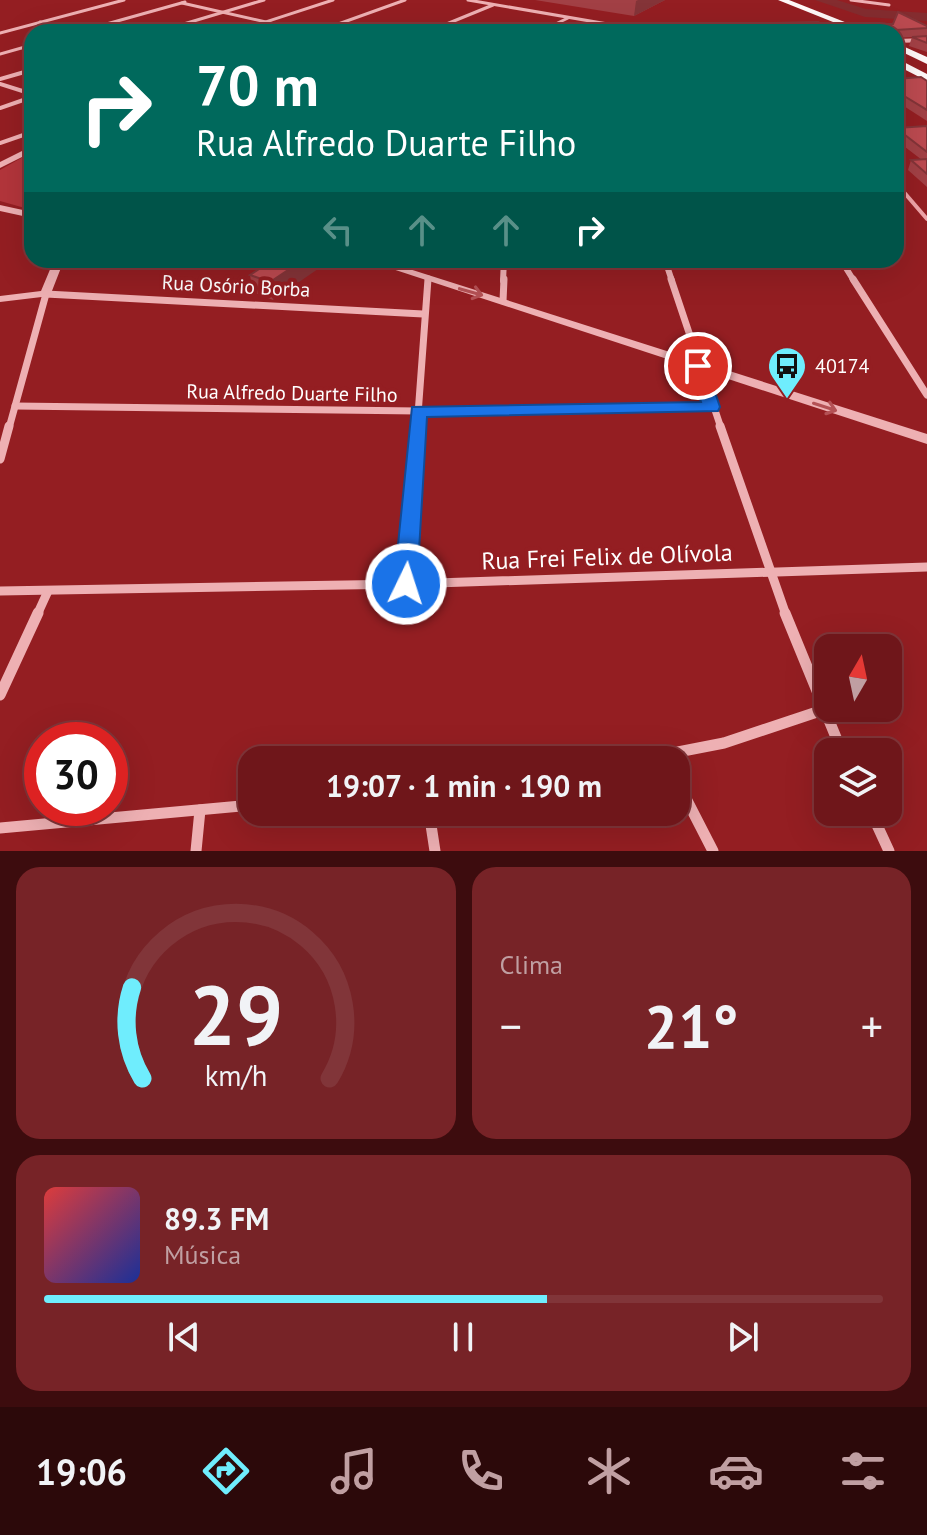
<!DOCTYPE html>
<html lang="pt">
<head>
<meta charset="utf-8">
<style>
  body { margin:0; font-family:"PT Sans",sans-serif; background:#772327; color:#f1f3f6; height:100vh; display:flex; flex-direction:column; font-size:30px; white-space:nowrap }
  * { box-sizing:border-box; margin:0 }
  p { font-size:26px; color:#c09fa2 }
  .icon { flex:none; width:44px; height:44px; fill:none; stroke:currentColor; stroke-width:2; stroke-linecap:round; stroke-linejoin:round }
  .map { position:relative; height:851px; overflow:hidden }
  .drawer { display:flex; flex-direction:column; gap:16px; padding:16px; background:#3d0c0e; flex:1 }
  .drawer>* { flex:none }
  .hud { position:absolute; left:24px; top:24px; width:880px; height:244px; border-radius:24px; box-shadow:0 8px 32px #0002,0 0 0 2px #813539; background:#00695c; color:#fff; overflow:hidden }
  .needle { width:52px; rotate:9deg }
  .tools { position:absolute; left:814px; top:634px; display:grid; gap:16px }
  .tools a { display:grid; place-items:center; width:88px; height:88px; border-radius:16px; background:#6f161a; box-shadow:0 8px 32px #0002,0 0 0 2px #813539; font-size:40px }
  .speed { position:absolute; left:24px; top:722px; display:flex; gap:16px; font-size:40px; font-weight:700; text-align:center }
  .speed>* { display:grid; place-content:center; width:104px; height:104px; border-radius:50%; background:#6f161a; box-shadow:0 8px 32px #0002,0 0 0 2px #813539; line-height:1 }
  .speed .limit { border:12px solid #d22; background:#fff; color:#111 }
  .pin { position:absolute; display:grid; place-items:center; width:68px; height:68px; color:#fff; margin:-34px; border:4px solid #fff; border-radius:50%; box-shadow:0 2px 8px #0007 }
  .me { position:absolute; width:88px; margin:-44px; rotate:4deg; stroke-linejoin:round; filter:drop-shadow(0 0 6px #0008) }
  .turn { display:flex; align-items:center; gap:28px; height:168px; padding:0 40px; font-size:36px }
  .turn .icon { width:104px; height:104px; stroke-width:2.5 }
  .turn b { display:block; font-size:56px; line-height:68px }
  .lanes { display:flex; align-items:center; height:76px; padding:0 40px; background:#0003; justify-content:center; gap:40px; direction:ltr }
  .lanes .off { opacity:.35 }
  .big { font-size:60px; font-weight:700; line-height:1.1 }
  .drawer .tile { flex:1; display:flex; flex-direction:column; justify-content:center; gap:12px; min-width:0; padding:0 28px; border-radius:24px; background:#772327 }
  .drawer .dial { align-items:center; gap:0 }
  .dial svg { height:208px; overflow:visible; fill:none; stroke:#813539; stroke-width:7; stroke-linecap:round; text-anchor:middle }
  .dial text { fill:#f1f3f6; stroke:none }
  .song { display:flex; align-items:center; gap:24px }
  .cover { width:96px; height:96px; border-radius:12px; background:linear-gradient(135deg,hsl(0 70% 55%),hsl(230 70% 35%)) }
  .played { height:8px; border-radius:4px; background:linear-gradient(90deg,#6fedfd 60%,#813539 60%) }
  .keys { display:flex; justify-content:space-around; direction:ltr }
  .heat { display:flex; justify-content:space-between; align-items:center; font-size:44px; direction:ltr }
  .drawer .tiles { flex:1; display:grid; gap:16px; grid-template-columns:1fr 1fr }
  .tile:last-child { grid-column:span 2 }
  .trip { position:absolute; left:238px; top:746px; width:452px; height:80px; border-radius:24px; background:#6f161a; box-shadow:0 8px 32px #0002,0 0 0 2px #813539; font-weight:700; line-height:80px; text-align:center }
  .tab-bar { display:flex; height:128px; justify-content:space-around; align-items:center; background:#2c090a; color:#c09fa2 }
  .tab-bar .icon { width:56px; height:56px }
  .tab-bar .current { color:#6fedfd }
  .tab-bar b { font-size:36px; color:#f1f3f6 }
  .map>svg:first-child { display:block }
  .green { fill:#b3353b }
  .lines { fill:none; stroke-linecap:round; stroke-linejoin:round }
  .stream { stroke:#f0a4a8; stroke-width:4 }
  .river { fill:#842c2f; fill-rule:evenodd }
  .minor-far5 { stroke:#eeb0b3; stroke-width:3 }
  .minor-far4 { stroke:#eeb0b3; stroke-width:4 }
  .minor-far3 { stroke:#eeb0b3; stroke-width:6 }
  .minor-far2 { stroke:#eeb0b3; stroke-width:7 }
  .minor-far1 { stroke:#eeb0b3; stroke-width:9 }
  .minor { stroke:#eeb0b3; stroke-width:11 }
  .tertiary { fill:#eeb0b3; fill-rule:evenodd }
  .primary { fill:#fff8f8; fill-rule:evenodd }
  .wall { fill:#a24045 }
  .shaded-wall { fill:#843438 }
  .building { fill:#bc4a50; stroke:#843438; stroke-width:2 }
  .oneway { stroke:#b45155 }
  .route { fill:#1a73e8; stroke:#114b97; stroke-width:2 }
  .labels { text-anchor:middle; stroke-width:8; stroke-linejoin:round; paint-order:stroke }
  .street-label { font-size:20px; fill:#fff; stroke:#941e22 }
  .poi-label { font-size:20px; fill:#fff; stroke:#941e22; text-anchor:start }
  .near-street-label { font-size:24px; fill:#fff; stroke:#941e22 }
</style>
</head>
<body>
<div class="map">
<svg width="927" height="851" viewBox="0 0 927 851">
  <rect width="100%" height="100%" fill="#941e22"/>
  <path class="green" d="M32,152v58l-32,-9v-31z"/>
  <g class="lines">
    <path class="stream" d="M896,183l31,36"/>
    <path class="river" d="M815,0h22l29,9 61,4v8l-62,-4z"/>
    <g class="minor-far5">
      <path d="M468,0l186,32"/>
      <path d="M851,0l38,5"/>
      <path d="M182,3l128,29"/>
      <path d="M40,22l37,10"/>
      <path d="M78,32l107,-30"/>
      <path d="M157,32l107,-32"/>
      <path d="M235,32l98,-32"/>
      <path d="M316,32l89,-32"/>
      <path d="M427,32l66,-27"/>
      <path d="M539,32l29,-14"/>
      <path d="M0,33l124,-33"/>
      <path d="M0,54l32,-9"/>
      <path d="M21,73l11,-3"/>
    </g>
    <g class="minor-far4">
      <path d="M0,79l28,-8"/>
      <path d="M0,84l32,10"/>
      <path d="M0,108l32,-11"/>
      <path d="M0,143l32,-11"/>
    </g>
    <g class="minor-far3">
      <path d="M665,260l7,21"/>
      <path d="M841,260l13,21"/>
      <path d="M503,281l1,-21"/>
    </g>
    <g class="minor-far2">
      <path d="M671,279l50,149"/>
      <path d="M853,279l74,116"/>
      <path d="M503,301l1,-22"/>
      <path d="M15,406l403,5 294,-4"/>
      <path d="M9,428l37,-134 377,20"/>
      <path d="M417,428l11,-149"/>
    </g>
    <g class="minor-far1">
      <path d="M720,426l66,189"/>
      <path d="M0,459l9,-33"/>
      <path d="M406,584l11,-158"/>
      <path d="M0,591l406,-7 521,-17"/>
      <path d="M37,615l11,-24"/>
    </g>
    <g class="minor">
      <path d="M785,613l57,139"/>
      <path d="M0,695l38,-82"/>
      <path d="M637,760l87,-17 99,-33"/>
      <path d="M676,779l37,72"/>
      <path d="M429,812l6,39"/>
      <path d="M871,812l18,39"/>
      <path d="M0,828l252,-23"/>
      <path d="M196,851l4,-41"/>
    </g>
    <g class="tertiary">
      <path d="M927,38v4l-31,1v-4z"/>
      <path d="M32,146v6l-32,16v-6z"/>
      <path d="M0,205l32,7v6l-32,-7z"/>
      <path d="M54,260h10l-14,36 -50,6v-6l41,-5z"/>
      <path d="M365,260h16l546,174v10z"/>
    </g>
    <g class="primary">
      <path d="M778,0h11l81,32h-12z"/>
      <path d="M896,43l31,14v7l-31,-15z"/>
      <path d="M896,58l31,16v7l-31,-16z"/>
    </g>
  </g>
  <g class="wall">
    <path d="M535,0h130l-31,16z"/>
    <path d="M775,23l62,9h-64z"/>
    <path d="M887,24l40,2v10l-31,2v-6h-11z"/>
    <path d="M927,36v16l-18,-6 3,-9z"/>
    <path d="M896,79l31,2v40l-31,-20z"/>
    <path d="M927,126v61l-19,-17 3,-10h11l-26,-20v-12z"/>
    <path d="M273,260v40l-20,-8 -3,-17z"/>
  </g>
  <g class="shaded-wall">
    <path d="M638,0h27l-31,16 2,-15z"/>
    <path d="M303,260h28l-58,40 -3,-18z"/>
  </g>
  <g class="building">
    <path d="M898,12l29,14v2l-31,2 -9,-6h6z"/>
    <path d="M818,22l19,10h-48l-14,-9z"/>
    <path d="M927,36v7l-15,-6z"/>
    <path d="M921,77l6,4v29l-31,-19v-12z"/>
    <path d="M927,126v26l-31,-24z"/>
    <path d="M927,159v15l-16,-14z"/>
    <path d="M273,260h30l-33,22 -20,-7z"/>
  </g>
  <defs><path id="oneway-shaft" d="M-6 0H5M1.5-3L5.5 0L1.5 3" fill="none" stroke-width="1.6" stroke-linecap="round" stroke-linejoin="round" transform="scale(2)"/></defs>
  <g class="oneway">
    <use href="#oneway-shaft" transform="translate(471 292) rotate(16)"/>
    <use href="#oneway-shaft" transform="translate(825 407) rotate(18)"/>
  </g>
  <path class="route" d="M698,361l8,5 14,41 -2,4 -291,6 -10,167 -3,6h-16l-4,-6 18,-177 289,-5 -11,-36z"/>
  <defs>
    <g id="bus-pin" transform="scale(2)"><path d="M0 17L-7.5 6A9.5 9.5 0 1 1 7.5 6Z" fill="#6fedfd" stroke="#941e22"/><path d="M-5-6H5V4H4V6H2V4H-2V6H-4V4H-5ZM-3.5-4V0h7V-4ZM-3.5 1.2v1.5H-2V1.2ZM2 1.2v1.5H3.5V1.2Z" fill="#111"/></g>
  </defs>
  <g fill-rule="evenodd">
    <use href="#bus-pin" x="787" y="366"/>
  </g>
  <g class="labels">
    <g class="street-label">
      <text transform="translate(236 286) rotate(3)" y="7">Rua Osório Borba</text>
      <text transform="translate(292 393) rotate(1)" y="7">Rua Alfredo Duarte Filho</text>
    </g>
    <g class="poi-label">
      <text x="815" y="373">40174</text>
    </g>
    <g class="near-street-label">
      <text transform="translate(607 557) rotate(-2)" y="8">Rua Frei Felix de Olívola</text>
    </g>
  </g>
</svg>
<div class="tools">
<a><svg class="needle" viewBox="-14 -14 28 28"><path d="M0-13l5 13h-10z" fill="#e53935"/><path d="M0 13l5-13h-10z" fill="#c09fa2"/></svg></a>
<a><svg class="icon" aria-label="layers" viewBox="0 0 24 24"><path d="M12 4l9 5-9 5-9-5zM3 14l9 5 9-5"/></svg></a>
</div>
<div class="speed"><div class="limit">30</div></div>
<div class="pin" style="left:698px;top:366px;background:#d93025"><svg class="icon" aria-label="arrive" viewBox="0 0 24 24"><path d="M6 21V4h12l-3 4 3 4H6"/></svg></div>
<svg class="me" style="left:406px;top:584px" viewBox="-20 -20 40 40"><circle r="17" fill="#1a73e8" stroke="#fff" stroke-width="3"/><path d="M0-11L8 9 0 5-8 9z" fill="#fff"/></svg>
<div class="trip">19:07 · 1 min · 190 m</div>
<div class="hud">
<div class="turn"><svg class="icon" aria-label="right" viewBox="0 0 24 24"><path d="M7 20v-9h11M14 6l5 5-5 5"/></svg><div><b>70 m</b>Rua Alfredo Duarte Filho</div></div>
<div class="lanes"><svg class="icon off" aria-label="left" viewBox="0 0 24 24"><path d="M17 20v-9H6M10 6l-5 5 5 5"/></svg><svg class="icon off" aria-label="ahead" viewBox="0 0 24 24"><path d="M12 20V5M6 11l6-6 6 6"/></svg><svg class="icon off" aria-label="ahead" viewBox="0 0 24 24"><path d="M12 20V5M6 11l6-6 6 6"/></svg><svg class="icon" aria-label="right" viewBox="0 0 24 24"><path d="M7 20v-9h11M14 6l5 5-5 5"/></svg></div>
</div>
</div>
<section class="drawer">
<div class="tiles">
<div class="tile dial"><svg viewBox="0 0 100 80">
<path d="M14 69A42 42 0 1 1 86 69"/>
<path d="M14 69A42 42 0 0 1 10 34" stroke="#6fedfd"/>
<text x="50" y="56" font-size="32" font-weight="700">29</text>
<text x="50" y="72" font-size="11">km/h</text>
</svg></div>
<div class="tile"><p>Clima</p>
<div class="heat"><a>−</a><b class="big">21°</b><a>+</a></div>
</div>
<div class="tile">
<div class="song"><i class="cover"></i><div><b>89.3 FM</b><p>Música</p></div></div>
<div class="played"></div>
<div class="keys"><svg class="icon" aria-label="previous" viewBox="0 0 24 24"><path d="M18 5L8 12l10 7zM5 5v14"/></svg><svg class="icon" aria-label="pause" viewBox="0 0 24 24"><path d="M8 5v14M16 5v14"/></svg><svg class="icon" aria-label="next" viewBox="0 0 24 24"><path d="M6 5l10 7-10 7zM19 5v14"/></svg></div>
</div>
</div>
</section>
<nav class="tab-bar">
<b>19:06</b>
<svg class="icon current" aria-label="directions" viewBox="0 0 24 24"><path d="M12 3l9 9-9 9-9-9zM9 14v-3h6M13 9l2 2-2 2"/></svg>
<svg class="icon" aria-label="music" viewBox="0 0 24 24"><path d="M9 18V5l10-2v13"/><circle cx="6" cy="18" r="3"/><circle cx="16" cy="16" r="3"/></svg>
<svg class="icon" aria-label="phone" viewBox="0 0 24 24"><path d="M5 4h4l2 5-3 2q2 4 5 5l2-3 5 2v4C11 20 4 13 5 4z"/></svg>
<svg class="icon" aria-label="climate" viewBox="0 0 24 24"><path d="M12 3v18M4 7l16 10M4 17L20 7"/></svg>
<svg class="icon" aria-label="car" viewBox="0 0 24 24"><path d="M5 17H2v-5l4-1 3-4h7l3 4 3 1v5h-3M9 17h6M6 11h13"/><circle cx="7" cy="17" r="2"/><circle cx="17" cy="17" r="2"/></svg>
<svg class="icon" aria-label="filters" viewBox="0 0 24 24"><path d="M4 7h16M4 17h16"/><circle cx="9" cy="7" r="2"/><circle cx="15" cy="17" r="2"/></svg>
</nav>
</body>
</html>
